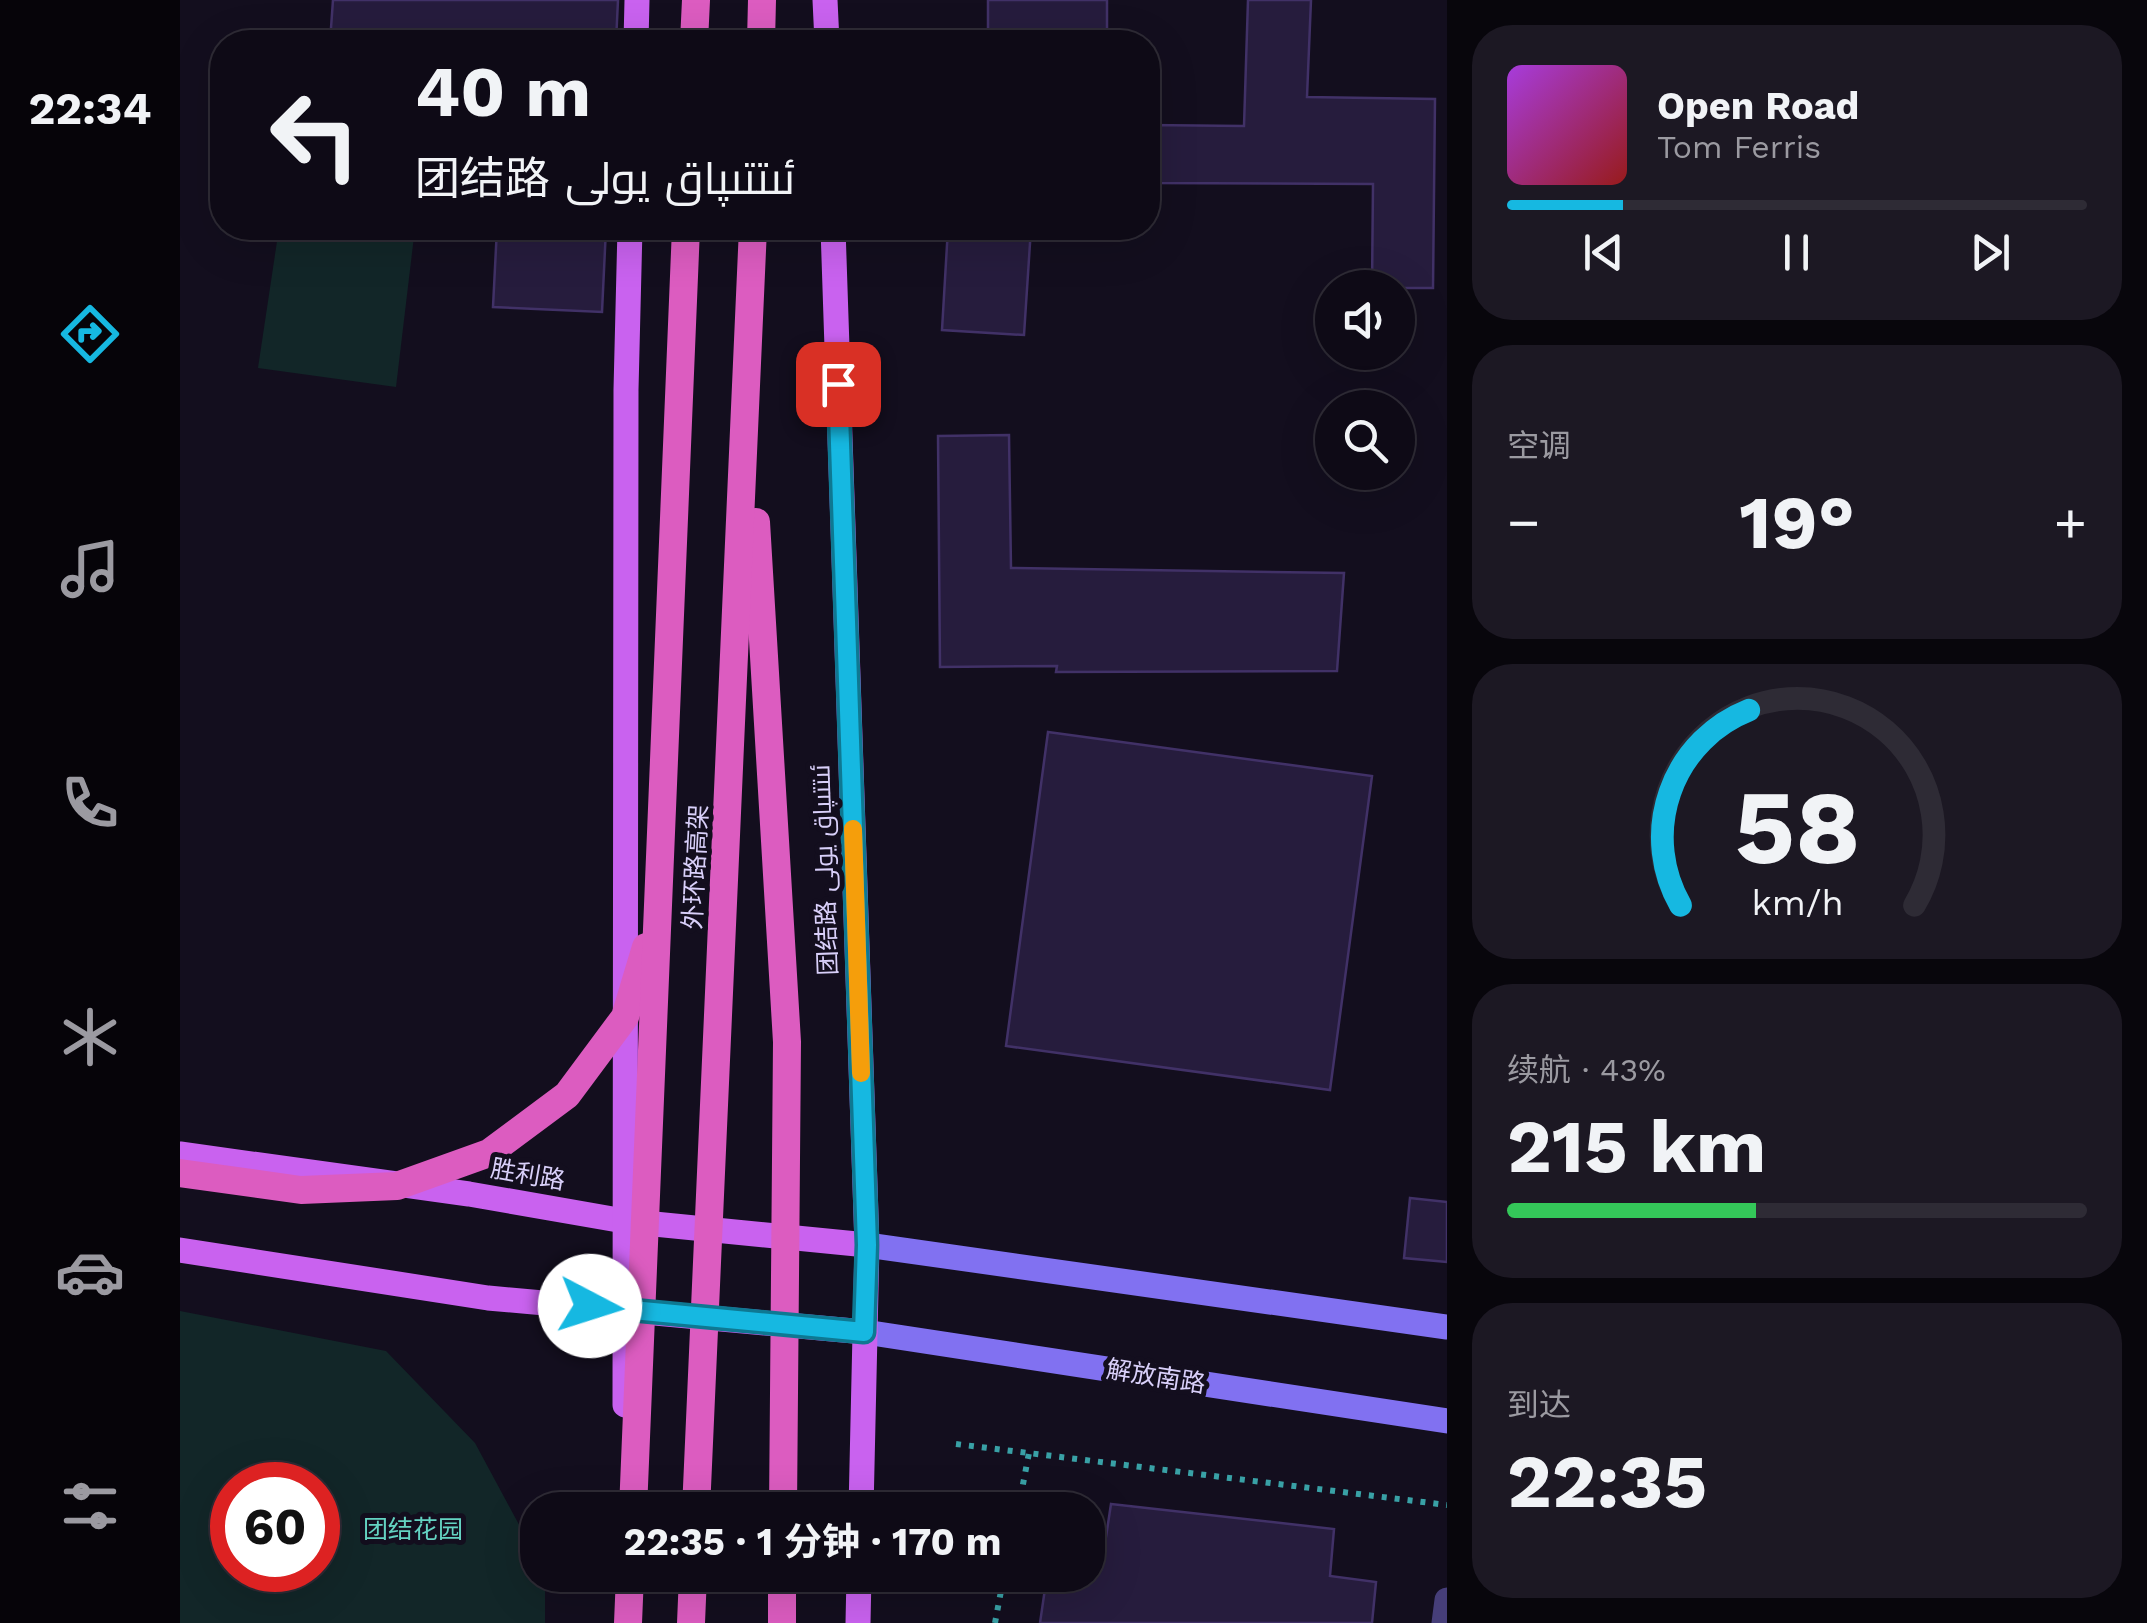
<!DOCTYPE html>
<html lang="zh">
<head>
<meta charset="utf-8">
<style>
  body { margin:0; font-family:"Work Sans",Cairo,"Noto Sans SC",sans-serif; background:#1c1823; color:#f1f3f6; height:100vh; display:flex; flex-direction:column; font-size:38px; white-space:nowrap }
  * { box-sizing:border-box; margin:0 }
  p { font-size:32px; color:#9b9aa1 }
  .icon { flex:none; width:55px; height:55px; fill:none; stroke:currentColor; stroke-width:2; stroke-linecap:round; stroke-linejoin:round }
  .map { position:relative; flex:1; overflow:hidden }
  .sheet { display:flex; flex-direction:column; gap:25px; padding:25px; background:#08060c; width:700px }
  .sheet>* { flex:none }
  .banner { position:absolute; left:30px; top:30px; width:950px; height:210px; border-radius:40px; box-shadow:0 10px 40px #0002,0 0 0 2px #2e2b35; background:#0e0a16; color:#f1f3f6; overflow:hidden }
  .fabs { position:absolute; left:1135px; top:270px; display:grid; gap:20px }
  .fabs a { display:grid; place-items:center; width:100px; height:100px; border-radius:50%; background:#0e0a16; box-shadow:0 10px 40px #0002,0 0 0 2px #2e2b35; font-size:50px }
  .speed { position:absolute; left:30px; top:1462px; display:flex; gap:20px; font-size:50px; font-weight:700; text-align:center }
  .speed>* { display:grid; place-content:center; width:130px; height:130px; border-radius:50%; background:#0e0a16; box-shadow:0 10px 40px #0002,0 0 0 2px #2e2b35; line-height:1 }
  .speed .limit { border:15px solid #d22; background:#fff; color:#111 }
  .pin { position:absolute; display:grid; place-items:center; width:85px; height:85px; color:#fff; margin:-42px; border-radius:20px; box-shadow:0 5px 15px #0006 }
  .me { position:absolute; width:110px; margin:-55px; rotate:95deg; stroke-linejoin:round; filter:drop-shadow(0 0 8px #0008) }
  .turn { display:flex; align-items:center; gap:35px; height:210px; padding:0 40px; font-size:45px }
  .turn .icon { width:130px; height:130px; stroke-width:2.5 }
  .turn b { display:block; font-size:70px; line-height:85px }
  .big { font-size:75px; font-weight:700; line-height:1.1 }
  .sheet .widget { flex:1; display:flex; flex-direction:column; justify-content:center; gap:15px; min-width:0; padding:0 35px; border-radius:40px; background:#1c1823 }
  .sheet .dial { align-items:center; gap:0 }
  .dial svg { height:260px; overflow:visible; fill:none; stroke:#2e2b35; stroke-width:7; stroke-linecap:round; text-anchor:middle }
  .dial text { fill:#f1f3f6; stroke:none }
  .song { display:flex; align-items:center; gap:30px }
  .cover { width:120px; height:120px; border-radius:15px; background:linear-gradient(135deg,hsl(280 70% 55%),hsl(0 70% 35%)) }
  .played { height:10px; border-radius:5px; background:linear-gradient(90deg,#16b8e1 20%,#2e2b35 20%) }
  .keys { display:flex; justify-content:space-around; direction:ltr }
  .heat { display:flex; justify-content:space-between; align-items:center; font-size:55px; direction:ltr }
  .charge { height:15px; border-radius:8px; background:linear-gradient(90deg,#34c759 43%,#2e2b35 0) }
  .trip { position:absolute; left:340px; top:1492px; width:585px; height:100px; border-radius:40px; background:#0e0a16; box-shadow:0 10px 40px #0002,0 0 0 2px #2e2b35; font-weight:700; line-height:100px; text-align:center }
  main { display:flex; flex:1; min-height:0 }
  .menu { display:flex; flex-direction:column; width:180px; justify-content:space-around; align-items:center; background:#060409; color:#9b9aa1 }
  .menu .icon { width:70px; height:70px }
  .menu .on { color:#16b8e1 }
  .menu b { font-size:45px; color:#f1f3f6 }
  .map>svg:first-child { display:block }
  .green { fill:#122628; fill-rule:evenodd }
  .building { fill:#261c3d; stroke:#413167; stroke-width:2.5 }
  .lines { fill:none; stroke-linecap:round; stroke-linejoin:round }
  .path { stroke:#39a1a6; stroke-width:6; stroke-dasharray:5 8; stroke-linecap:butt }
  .pedestrian { stroke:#463e79; stroke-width:25 }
  .secondary { stroke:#8171f1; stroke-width:25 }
  .primary { stroke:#c962ef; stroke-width:25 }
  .trunk { stroke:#dc5cc0; stroke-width:28 }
  .route-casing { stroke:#0e7892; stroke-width:25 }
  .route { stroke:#16b8e1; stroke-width:18 }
  .slow { stroke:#f59e0b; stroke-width:18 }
  .labels { text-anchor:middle; stroke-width:10; stroke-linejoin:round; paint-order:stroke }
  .street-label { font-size:25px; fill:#d9d0fa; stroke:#130e1e }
  .park-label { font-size:25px; fill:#64d3c2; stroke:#130e1e }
</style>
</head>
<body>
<main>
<nav class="menu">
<b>22:34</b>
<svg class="icon on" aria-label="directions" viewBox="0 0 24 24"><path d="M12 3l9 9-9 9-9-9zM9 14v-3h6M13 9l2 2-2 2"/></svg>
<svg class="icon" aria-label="music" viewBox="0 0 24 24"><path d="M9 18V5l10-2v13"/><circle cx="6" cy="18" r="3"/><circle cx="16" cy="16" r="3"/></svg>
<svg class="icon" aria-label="phone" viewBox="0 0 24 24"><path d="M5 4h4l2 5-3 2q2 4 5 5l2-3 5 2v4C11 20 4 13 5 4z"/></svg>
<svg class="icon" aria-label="climate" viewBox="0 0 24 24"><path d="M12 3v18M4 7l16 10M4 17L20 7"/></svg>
<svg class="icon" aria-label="car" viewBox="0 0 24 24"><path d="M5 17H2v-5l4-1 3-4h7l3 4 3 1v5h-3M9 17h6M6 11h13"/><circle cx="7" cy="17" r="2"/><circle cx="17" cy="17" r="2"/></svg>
<svg class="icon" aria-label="filters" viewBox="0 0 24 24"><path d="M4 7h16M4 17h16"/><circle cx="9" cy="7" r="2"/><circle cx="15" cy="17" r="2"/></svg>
</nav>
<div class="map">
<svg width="1267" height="1623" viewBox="0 0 1267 1623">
  <rect width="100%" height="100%" fill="#130e1e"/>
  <g class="green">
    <path d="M99,228h136l-19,159 -138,-19z"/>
    <path d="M0,1311l206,40 89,92 62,115 1,17h7v48h-365zM52,1485h86v85h-86z"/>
  </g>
  <g class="building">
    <path d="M153,0h285l-2,42h-286z"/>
    <path d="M808,0h119v39l-119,-1z"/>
    <path d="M1068,0h63l-4,97 128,2 -2,189h-61l1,-104 -225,-1v-58l96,1z"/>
    <path d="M317,228h109l-4,84 -109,-5z"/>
    <path d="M768,228h83l-7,107 -82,-5z"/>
    <path d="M829,435l2,133 333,5 -7,98 -281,1 1,-6 -117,1 -2,-231z"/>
    <path d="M868,732l324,44 -42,314 -324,-44z"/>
    <path d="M1230,1198l37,4v60l-43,-4z"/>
    <path d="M931,1504l223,25 -4,47 46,6 -4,41h-332l7,-48h41v-6l13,1z"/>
  </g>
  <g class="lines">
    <g class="path">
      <path d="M776,1444l491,61"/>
      <path d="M838,1510l11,-57"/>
      <path d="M815,1623l9,-48"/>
    </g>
    <path class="pedestrian" d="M1264,1623l3,-23"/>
    <g class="secondary">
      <path d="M687,1245l580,82"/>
      <path d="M685,1332l582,89"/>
    </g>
    <g class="primary">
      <path d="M645,0l2,42"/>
      <path d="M456,42l1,-42"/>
      <path d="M653,228l34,1017 -6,265"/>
      <path d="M0,1154l289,40 155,27 243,24"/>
      <path d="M0,1250l308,48 377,34"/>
      <path d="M445,1405l1,-1015 4,-162"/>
      <path d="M678,1623l1,-48"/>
    </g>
    <g class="trunk">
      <path d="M514,42l2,-42"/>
      <path d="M581,42l1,-42"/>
      <path d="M576,522l31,520 -4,468"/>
      <path d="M0,1173l121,17 96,-4 92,-33 78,-58 58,-78 21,-70"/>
      <path d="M453,1510l53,-1282"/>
      <path d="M516,1510l57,-1282"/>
      <path d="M448,1623l2,-48"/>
      <path d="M511,1623l2,-48"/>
      <path d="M602,1623v-48"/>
    </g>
  </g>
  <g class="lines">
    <g class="route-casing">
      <path id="route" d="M410,1306l274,26 3,-87 -29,-861"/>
    </g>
    <use href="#route" class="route"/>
    <path class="slow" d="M673,829l8,244"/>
  </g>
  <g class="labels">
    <g class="street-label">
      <text transform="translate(515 867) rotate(-87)" y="9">外环路高架</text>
      <text transform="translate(644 870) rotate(-92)" y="9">团结路 ئىتتىپاق يولى</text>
      <text transform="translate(348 1174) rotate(10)" y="9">胜利路</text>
      <text transform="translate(976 1376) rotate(9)" y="9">解放南路</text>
    </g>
    <g class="park-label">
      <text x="233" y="1538">团结花园</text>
    </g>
  </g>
</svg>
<div class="fabs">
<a><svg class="icon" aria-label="sound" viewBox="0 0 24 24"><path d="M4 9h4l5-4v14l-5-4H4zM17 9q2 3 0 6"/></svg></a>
<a><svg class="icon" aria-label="search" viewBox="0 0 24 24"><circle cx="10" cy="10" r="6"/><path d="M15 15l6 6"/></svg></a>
</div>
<div class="speed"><div class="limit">60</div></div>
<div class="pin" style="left:658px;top:384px;background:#d93025"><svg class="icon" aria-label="arrive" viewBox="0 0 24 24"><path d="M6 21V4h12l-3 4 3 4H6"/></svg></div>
<svg class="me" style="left:410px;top:1306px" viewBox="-20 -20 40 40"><circle r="19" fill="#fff"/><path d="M0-13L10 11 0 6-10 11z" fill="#16b8e1"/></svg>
<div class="trip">22:35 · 1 分钟 · 170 m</div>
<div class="banner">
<div class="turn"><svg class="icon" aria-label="left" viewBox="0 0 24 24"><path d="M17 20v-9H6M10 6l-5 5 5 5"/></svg><div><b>40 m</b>团结路 ئىتتىپاق يولى</div></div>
</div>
</div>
<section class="sheet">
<div class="widget">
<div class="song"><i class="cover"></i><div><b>Open Road</b><p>Tom Ferris</p></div></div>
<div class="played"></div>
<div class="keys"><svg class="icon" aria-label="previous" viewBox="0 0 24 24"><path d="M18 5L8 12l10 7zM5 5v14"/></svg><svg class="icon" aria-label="pause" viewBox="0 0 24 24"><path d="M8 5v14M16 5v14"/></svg><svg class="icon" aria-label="next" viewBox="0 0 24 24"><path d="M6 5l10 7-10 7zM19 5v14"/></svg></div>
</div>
<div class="widget"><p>空调</p>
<div class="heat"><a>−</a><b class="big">19°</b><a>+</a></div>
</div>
<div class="widget dial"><svg viewBox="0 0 100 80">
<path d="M14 69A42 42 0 1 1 86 69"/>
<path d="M14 69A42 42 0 0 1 35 9" stroke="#16b8e1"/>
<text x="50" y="56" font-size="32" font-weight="700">58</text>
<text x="50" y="72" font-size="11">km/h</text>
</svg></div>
<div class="widget"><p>续航 · 43%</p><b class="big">215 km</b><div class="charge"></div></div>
<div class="widget"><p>到达</p><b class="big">22:35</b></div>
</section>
</main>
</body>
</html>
